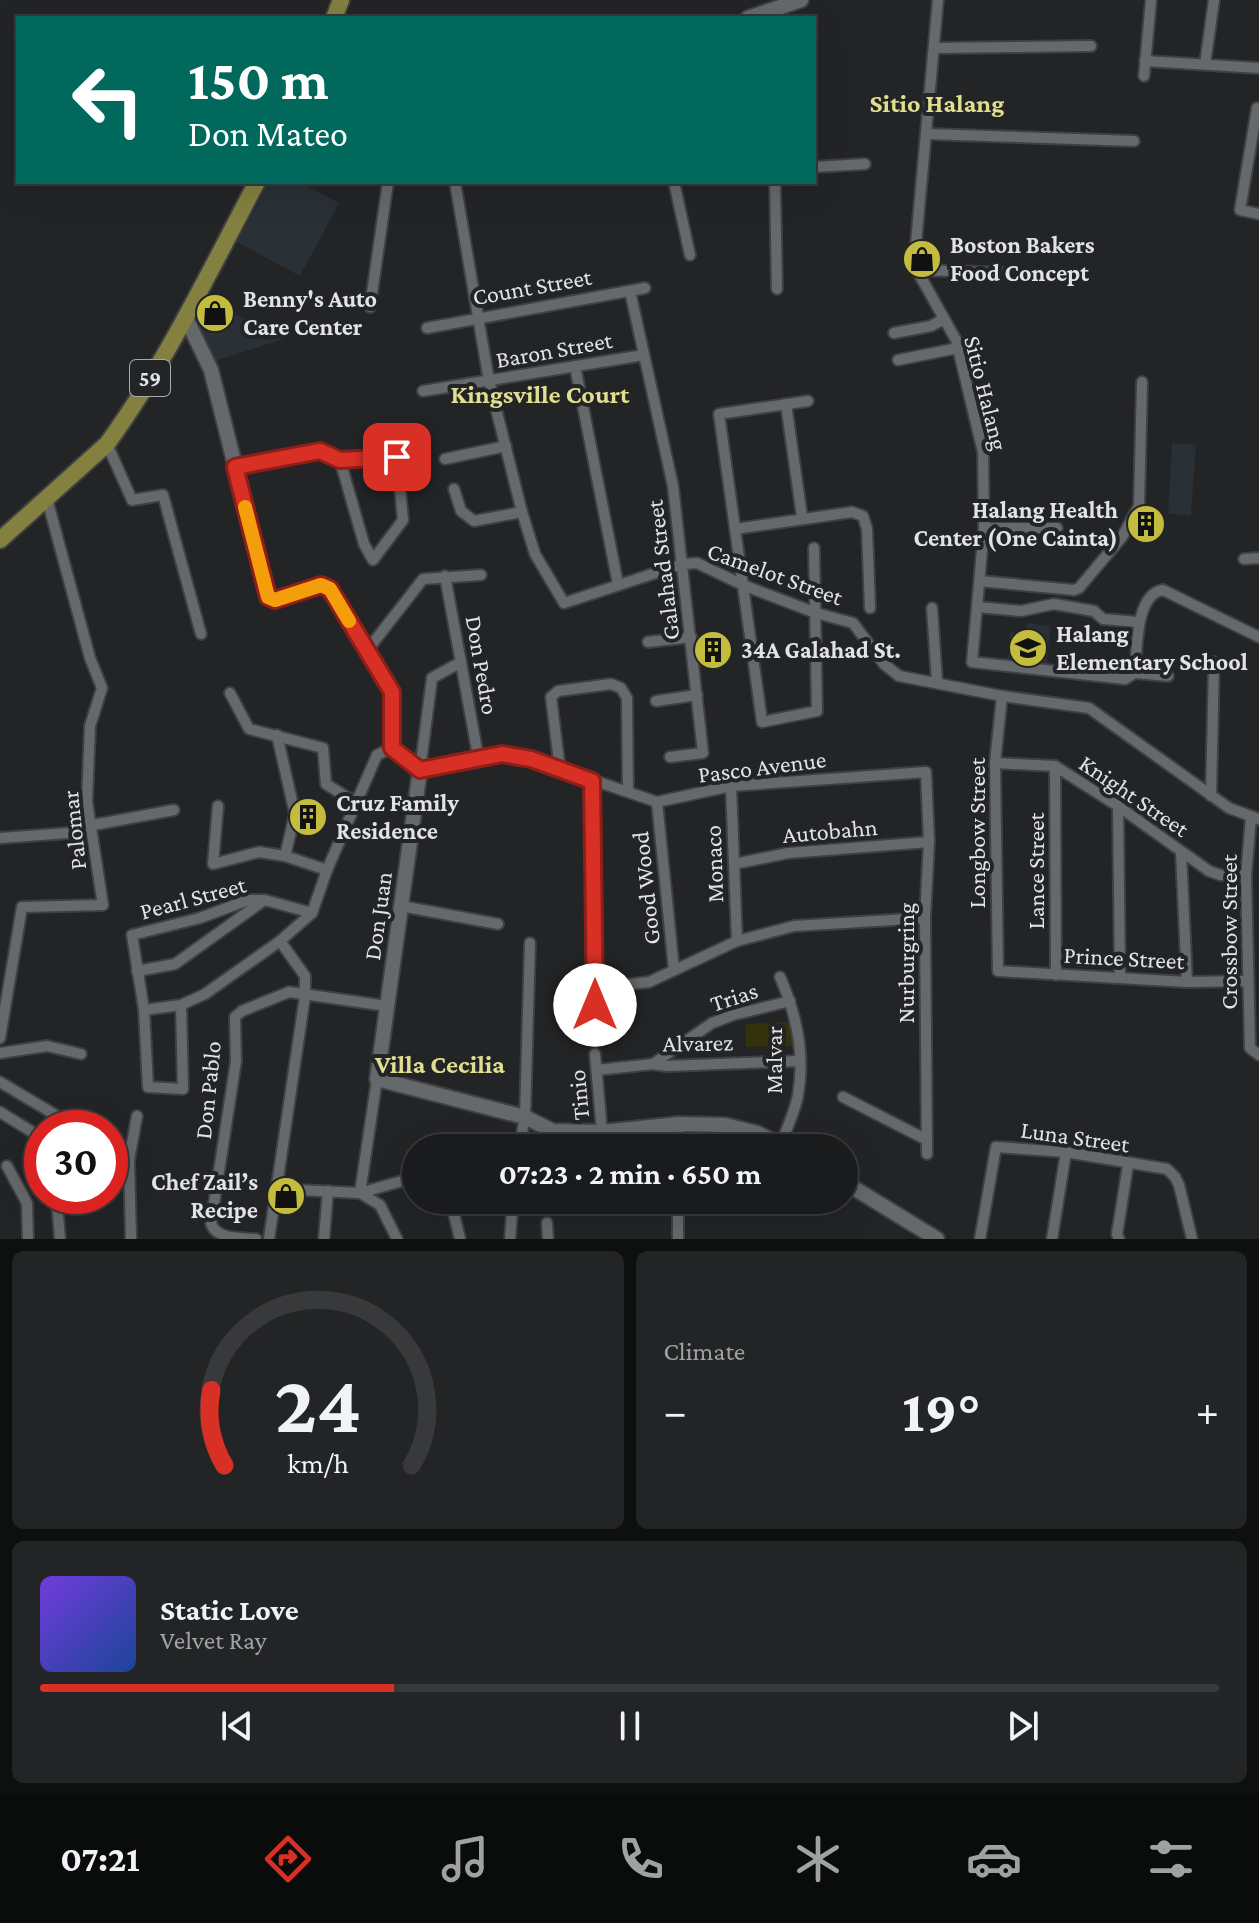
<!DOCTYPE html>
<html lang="en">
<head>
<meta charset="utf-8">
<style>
  body { margin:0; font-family:"Crimson Pro",serif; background:#232425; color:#f1f3f6; height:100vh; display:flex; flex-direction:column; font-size:30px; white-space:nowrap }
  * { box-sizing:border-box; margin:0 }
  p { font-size:26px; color:#9fa1a3 }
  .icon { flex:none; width:44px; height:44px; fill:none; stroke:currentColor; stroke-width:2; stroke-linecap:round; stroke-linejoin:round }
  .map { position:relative; height:1239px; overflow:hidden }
  .sheet { display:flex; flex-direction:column; gap:12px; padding:12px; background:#0e0f0f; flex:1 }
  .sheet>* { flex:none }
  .guide { position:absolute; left:16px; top:16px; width:800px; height:168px; border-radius:0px; box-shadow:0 8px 32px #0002,0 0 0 2px #38393b; background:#00695c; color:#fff; overflow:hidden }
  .speed { position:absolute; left:24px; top:1110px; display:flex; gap:16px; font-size:40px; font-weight:700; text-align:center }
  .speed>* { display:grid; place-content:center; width:104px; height:104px; border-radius:50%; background:#1a1b1c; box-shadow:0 8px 32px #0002,0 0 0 2px #38393b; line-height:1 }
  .speed .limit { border:12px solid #d22; background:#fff; color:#111 }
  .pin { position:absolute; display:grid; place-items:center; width:68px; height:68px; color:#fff; margin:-34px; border-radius:16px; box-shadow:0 4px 12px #0006 }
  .me { position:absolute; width:88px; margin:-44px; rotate:0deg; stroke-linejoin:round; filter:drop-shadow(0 0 6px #0008) }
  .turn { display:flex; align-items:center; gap:28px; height:168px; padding:0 40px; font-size:36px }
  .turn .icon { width:104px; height:104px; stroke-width:2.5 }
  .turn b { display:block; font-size:56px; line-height:68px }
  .big { font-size:60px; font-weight:700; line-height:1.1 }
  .sheet .tile { flex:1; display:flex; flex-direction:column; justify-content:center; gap:12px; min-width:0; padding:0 28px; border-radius:12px; background:#232425 }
  .sheet .dial { align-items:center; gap:0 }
  .dial svg { height:208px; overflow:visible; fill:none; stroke:#38393b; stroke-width:7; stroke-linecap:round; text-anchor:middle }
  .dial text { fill:#f1f3f6; stroke:none }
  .song { display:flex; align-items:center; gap:24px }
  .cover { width:96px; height:96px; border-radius:12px; background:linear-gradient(135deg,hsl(260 70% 55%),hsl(220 70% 35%)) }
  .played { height:8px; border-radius:4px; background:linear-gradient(90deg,#d93025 30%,#38393b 30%) }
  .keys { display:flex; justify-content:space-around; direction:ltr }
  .heat { display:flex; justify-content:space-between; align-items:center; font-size:44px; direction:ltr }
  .sheet .tiles { flex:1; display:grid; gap:12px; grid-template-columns:1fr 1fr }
  .tile:last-child { grid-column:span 2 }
  .trip { position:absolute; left:402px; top:1134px; width:456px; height:80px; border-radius:40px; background:#1a1b1c; box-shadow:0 8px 32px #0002,0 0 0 2px #38393b; font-weight:700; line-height:80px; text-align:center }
  .tabs { display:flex; height:128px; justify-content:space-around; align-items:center; background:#0a0b0b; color:#9fa1a3 }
  .tabs .icon { width:56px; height:56px }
  .tabs .active { color:#d93025 }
  .tabs b { font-size:36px; color:#f1f3f6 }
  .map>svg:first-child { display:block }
  .built { fill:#293036 }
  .green { fill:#34320d }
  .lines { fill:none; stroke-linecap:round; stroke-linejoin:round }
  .minor-casing { stroke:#3f4042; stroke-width:14 }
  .tertiary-casing { stroke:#3f4042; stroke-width:18 }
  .primary-casing { stroke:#3f4042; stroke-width:20 }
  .minor { stroke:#66696b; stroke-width:10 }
  .tertiary { stroke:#66696b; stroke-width:14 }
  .primary { stroke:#838040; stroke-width:16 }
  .route-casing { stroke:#8d1f18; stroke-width:20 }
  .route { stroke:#d93025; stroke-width:14 }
  .slow { stroke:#f59e0b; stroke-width:14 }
  .labels { text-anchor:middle; stroke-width:8; stroke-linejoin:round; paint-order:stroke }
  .shield { fill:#222426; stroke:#a8aaac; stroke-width:2 }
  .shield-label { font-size:22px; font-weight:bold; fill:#e2e3e5 }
  .poi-label { font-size:24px; font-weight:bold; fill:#e2e3e5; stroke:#222426; text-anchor:start }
  .street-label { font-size:24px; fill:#e2e3e5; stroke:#222426 }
  .neighbourhood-label { font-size:26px; font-weight:bold; fill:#e2de8f; stroke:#222426 }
</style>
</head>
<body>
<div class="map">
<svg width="1259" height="1239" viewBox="0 0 1259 1239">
  <rect width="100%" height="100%" fill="#222426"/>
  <g class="built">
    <path d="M269,182h31l39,21 -39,73 -63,-34z"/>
    <path d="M212,302l72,37 -69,22 -15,-33z"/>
    <path d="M1172,443l24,2 -5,70 -23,-1z"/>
    <path d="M1027,623l23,3 -3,42 -40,-5 3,-31 15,2z"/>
  </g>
  <path class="green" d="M792,1022l1,24 -47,1 -1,-23z"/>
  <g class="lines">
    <g class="minor-casing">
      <g id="minor">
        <path d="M938,0l-24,265 42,75 27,112 1,76 -12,134 153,17 10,-6"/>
        <path d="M935,48l156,-2"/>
        <path d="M1145,61l114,7"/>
        <path d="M1205,64l9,-64"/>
        <path d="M1144,76l7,-76"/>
        <path d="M1257,108l-17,102 19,4"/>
        <path d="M927,134l207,7"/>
        <path d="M814,167l51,-3"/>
        <path d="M455,182l34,199 33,131 13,42 29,49 119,-39 14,-1 46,22 73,28 37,10 31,41 15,12 103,20 87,12 140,100 30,11"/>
        <path d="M674,182l16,73"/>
        <path d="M775,182l2,107"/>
        <path d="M917,270l95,3"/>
        <path d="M630,291l43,195 30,267 -33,4"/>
        <path d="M370,307l18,-125"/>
        <path d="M427,328l218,-40"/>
        <path d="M894,333l37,-7 13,-7"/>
        <path d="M898,360l60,-12"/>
        <path d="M575,366l43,218"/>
        <path d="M423,391l221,-36"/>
        <path d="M808,401l-89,13 43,308 55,-11 -3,-163"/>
        <path d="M786,404l16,113"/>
        <path d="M107,444l25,56 31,-5 38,139"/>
        <path d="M445,459l61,-13"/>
        <path d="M235,467l85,-16 20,9 24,84 9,16 30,-40 -6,-63 -57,3"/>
        <path d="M454,489l7,22 13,10 48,-9"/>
        <path d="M984,528h73"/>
        <path d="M735,529l117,-17 11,4 4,13 3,79"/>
        <path d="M1244,559l15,-1"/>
        <path d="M445,576l34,185"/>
        <path d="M980,581l94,9 5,-2 43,-51 17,-31 3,-124"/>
        <path d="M978,607l43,4 33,-7 40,7 9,8 35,3"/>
        <path d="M932,608l5,74"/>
        <path d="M648,642l43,-5"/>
        <path d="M366,652l57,-73 58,-4"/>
        <path d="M461,662l-29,16 -12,92 82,-16 29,5 126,43 74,-16 195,-14 3,70 -4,76 2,236"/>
        <path d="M1135,673c2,-22 0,-79 28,-83l96,47"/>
        <path d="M1135,673l33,3"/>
        <path d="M230,693l19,36 74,19 3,36 30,19"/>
        <path d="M1002,696l-7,67 3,208 189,11 61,-1"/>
        <path d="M656,701l41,-6"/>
        <path d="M277,735l18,79 -10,42"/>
        <path d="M995,763l60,3 63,40 91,65 11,4 26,1"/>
        <path d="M1055,766l1,209"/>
        <path d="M560,769l-9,-72 7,-6 53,-7 10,4 6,10 1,93"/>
        <path d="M592,781l3,224"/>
        <path d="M731,786l6,155"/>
        <path d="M1211,796l3,-134"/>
        <path d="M657,802l17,168"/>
        <path d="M218,806l-5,58 46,-12 26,4 42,14"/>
        <path d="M1118,806l2,172"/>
        <path d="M1251,817l-5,59 4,172 9,7"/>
        <path d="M93,825l81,-15"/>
        <path d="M0,838l68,-5"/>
        <path d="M1181,852l6,130"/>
        <path d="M734,864l54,-11 141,-11"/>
        <path d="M401,906l97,18"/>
        <path d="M137,971l38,-7 88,-63"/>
        <path d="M780,977c16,36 25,78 18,118 -3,16 -11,33 -17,49"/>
        <path d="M595,988l54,-6 88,-41 57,-15 131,-8"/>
        <path d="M181,1005l2,84 -35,-2 -4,-77 -12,-75 68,-17 48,-18h17l47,13"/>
        <path d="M144,1010l37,-5 24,-11 75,-53 32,-28 15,-43 50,-115 15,-7"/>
        <path d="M0,1038l22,-131 81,-2 -16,-103 3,-76 12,-38 -12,-30 -43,-159"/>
        <path d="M0,1053l47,-7 34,8"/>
        <path d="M595,1054l7,78"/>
        <path d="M653,1064l59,-41 21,-8 57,-14"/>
        <path d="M597,1070l56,-6 14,2 132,-5"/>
        <path d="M0,1082l59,35"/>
        <path d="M843,1097l84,43"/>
        <path d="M0,1112l42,26"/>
        <path d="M519,1148l6,-31 5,-174"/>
        <path d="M679,1148v-24"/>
        <path d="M7,1166l20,37 1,36"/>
        <path d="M277,1189l83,4 56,-16"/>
        <path d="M360,1193l17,-114"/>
        <path d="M360,1193l20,12 17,34"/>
        <path d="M57,1203l3,36"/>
        <path d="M453,1210l7,29"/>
        <path d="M547,1223l1,16"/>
        <path d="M324,1238l4,-47"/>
        <path d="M131,1239l-2,-79 8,-44"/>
        <path d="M256,1239c-17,-1 -41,0 -45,-16l25,-162 -1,-44 7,-6 47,-19 98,14"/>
        <path d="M269,1239l36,-243v-20l-25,-35"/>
        <path d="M510,1239l3,-39"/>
        <path d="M678,1239v-39"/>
        <path d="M980,1239l16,-92 70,5 101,17 8,8 4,8 13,54"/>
        <path d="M1052,1239l14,-87"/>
        <path d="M1119,1239l-2,-5 11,-69"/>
      </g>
    </g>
    <g class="tertiary-casing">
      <g id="tertiary">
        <path d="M748,18l53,-18"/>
        <path d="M185,316l26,54 57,227 7,3 46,-15 9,4 62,103v56l28,22 -43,309 148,38 28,14 49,1 77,-8 46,1 32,8 31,15"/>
        <path d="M844,1182l93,57"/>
      </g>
    </g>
    <g class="primary-casing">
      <g id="primary">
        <path d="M334,18l7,-18"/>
        <path d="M0,540l107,-96c59,-81 103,-174 150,-262"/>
      </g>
    </g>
    <use href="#minor" class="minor"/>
    <use href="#tertiary" class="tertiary"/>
    <use href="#primary" class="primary"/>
  </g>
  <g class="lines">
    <g class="route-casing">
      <path id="route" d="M397,457l-57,3 -20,-9 -85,16 33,130 7,3 46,-15 9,4 62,103v56l28,22 82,-16 29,5 61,22 3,224"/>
    </g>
    <use href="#route" class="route"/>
    <path class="slow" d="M245,507l23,90 7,3 46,-15 9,4 19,32"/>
  </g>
  <defs>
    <g id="shop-disc" transform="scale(2)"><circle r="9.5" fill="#c4bc3e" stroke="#222426"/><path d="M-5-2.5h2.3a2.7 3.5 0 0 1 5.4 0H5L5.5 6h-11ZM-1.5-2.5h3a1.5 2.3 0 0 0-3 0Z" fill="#111"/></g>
    <g id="building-disc" transform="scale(2)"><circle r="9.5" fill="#c4bc3e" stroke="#222426"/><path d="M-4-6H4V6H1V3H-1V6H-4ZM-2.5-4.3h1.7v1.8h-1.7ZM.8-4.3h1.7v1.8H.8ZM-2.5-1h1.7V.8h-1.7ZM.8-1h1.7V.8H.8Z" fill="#111"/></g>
    <g id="school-disc" transform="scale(2)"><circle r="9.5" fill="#c4bc3e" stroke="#222426"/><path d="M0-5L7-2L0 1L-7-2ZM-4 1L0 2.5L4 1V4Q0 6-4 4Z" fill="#111"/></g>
  </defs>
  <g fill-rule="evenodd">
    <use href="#shop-disc" x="922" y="259"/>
    <use href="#shop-disc" x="215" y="313"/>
    <use href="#building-disc" x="1146" y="524"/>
    <use href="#school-disc" x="1028" y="648"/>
    <use href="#building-disc" x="713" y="650"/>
    <use href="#building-disc" x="308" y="817"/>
    <use href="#shop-disc" x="286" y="1196"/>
  </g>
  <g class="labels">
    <rect class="shield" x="130" y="360" width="40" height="36" rx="6"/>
    <g class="shield-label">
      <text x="150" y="386">59</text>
    </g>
    <g class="poi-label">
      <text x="950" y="253">Boston Bakers<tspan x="950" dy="28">Food Concept</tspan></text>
      <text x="243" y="307">Benny's Auto<tspan x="243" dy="28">Care Center</tspan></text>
      <text x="1118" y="518" text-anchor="end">Halang Health<tspan x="1118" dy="28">Center (One Cainta)</tspan></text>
      <text x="1056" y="642">Halang<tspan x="1056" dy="28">Elementary School</tspan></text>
      <text x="741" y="658">34A Galahad St.</text>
      <text x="336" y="811">Cruz Family<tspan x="336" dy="28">Residence</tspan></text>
      <text x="258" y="1190" text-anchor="end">Chef Zail’s<tspan x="258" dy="28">Recipe</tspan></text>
    </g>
    <g class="street-label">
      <text transform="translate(532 287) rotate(-10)" y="8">Count Street</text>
      <text transform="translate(554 350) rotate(-10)" y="8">Baron Street</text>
      <text transform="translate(986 393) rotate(76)" y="8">Sitio Halang</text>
      <text transform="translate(663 570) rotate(-97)" y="8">Galahad Street</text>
      <text transform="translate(775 574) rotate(20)" y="8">Camelot Street</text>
      <text transform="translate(482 665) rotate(80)" y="8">Don Pedro</text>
      <text transform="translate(762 767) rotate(-7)" y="8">Pasco Avenue</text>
      <text transform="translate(1134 796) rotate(34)" y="8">Knight Street</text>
      <text transform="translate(74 830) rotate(-96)" y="8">Palomar</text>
      <text transform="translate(830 831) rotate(-5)" y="8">Autobahn</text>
      <text transform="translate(977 833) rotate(-90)" y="8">Longbow Street</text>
      <text transform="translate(714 864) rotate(-92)" y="8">Monaco</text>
      <text transform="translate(1036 871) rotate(-90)" y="8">Lance Street</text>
      <text transform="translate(646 888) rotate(-96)" y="8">Good Wood</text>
      <text transform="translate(193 898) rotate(-15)" y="8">Pearl Street</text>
      <text transform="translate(378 916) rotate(-82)" y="8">Don Juan</text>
      <text transform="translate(1229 932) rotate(-90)" y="8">Crossbow Street</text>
      <text transform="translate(1124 958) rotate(3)" y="8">Prince Street</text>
      <text transform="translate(906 963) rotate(-90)" y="8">Nurburgring</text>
      <text transform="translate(734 997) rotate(-18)" y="8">Trias</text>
      <text transform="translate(698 1043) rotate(-1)" y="8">Alvarez</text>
      <text transform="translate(774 1060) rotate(-90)" y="8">Malvar</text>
      <text transform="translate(208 1090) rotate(-84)" y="8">Don Pablo</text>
      <text transform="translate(579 1095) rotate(-95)" y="8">Tinio</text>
      <text transform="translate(1075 1137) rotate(8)" y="8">Luna Street</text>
    </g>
    <g class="neighbourhood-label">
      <text x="937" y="112">Sitio Halang</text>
      <text x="540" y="403">Kingsville Court</text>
      <text x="440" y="1073">Villa Cecilia</text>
    </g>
  </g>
</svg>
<div class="speed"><div class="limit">30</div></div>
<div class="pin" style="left:397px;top:457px;background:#d93025"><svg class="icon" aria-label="arrive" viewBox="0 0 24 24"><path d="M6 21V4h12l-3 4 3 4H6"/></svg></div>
<svg class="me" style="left:595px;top:1005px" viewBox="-20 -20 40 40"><circle r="19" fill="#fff"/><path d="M0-13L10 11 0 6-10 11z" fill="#d93025"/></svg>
<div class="trip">07:23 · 2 min · 650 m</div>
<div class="guide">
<div class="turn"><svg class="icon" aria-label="left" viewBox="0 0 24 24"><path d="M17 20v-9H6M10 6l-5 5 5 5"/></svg><div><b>150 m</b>Don Mateo</div></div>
</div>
</div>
<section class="sheet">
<div class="tiles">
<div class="tile dial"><svg viewBox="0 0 100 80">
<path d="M14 69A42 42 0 1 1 86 69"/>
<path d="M14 69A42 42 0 0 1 9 40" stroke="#d93025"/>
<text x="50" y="56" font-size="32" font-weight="700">24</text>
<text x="50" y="72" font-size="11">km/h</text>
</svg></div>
<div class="tile"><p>Climate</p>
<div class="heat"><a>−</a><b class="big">19°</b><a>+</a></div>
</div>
<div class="tile">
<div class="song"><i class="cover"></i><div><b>Static Love</b><p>Velvet Ray</p></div></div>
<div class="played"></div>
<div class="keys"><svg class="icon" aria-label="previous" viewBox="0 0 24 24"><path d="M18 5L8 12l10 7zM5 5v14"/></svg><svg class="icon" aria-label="pause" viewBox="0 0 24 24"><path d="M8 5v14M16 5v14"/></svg><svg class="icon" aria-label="next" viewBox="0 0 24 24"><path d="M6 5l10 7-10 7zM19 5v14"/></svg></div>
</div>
</div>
</section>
<nav class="tabs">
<b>07:21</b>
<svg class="icon active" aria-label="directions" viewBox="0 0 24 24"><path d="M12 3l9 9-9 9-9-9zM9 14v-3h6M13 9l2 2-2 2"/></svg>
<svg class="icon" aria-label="music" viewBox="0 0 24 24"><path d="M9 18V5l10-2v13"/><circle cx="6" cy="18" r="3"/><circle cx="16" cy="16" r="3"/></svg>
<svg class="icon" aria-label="phone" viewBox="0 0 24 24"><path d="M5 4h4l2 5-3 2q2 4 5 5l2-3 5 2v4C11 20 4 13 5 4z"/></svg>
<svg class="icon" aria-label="climate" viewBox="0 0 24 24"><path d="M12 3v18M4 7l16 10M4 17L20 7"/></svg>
<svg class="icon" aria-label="car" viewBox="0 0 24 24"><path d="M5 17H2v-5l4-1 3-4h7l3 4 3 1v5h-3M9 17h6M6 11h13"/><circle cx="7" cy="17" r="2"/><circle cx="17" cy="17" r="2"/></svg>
<svg class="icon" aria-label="filters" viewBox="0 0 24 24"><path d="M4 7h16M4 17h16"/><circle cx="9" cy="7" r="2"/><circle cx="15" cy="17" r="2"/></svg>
</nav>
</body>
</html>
